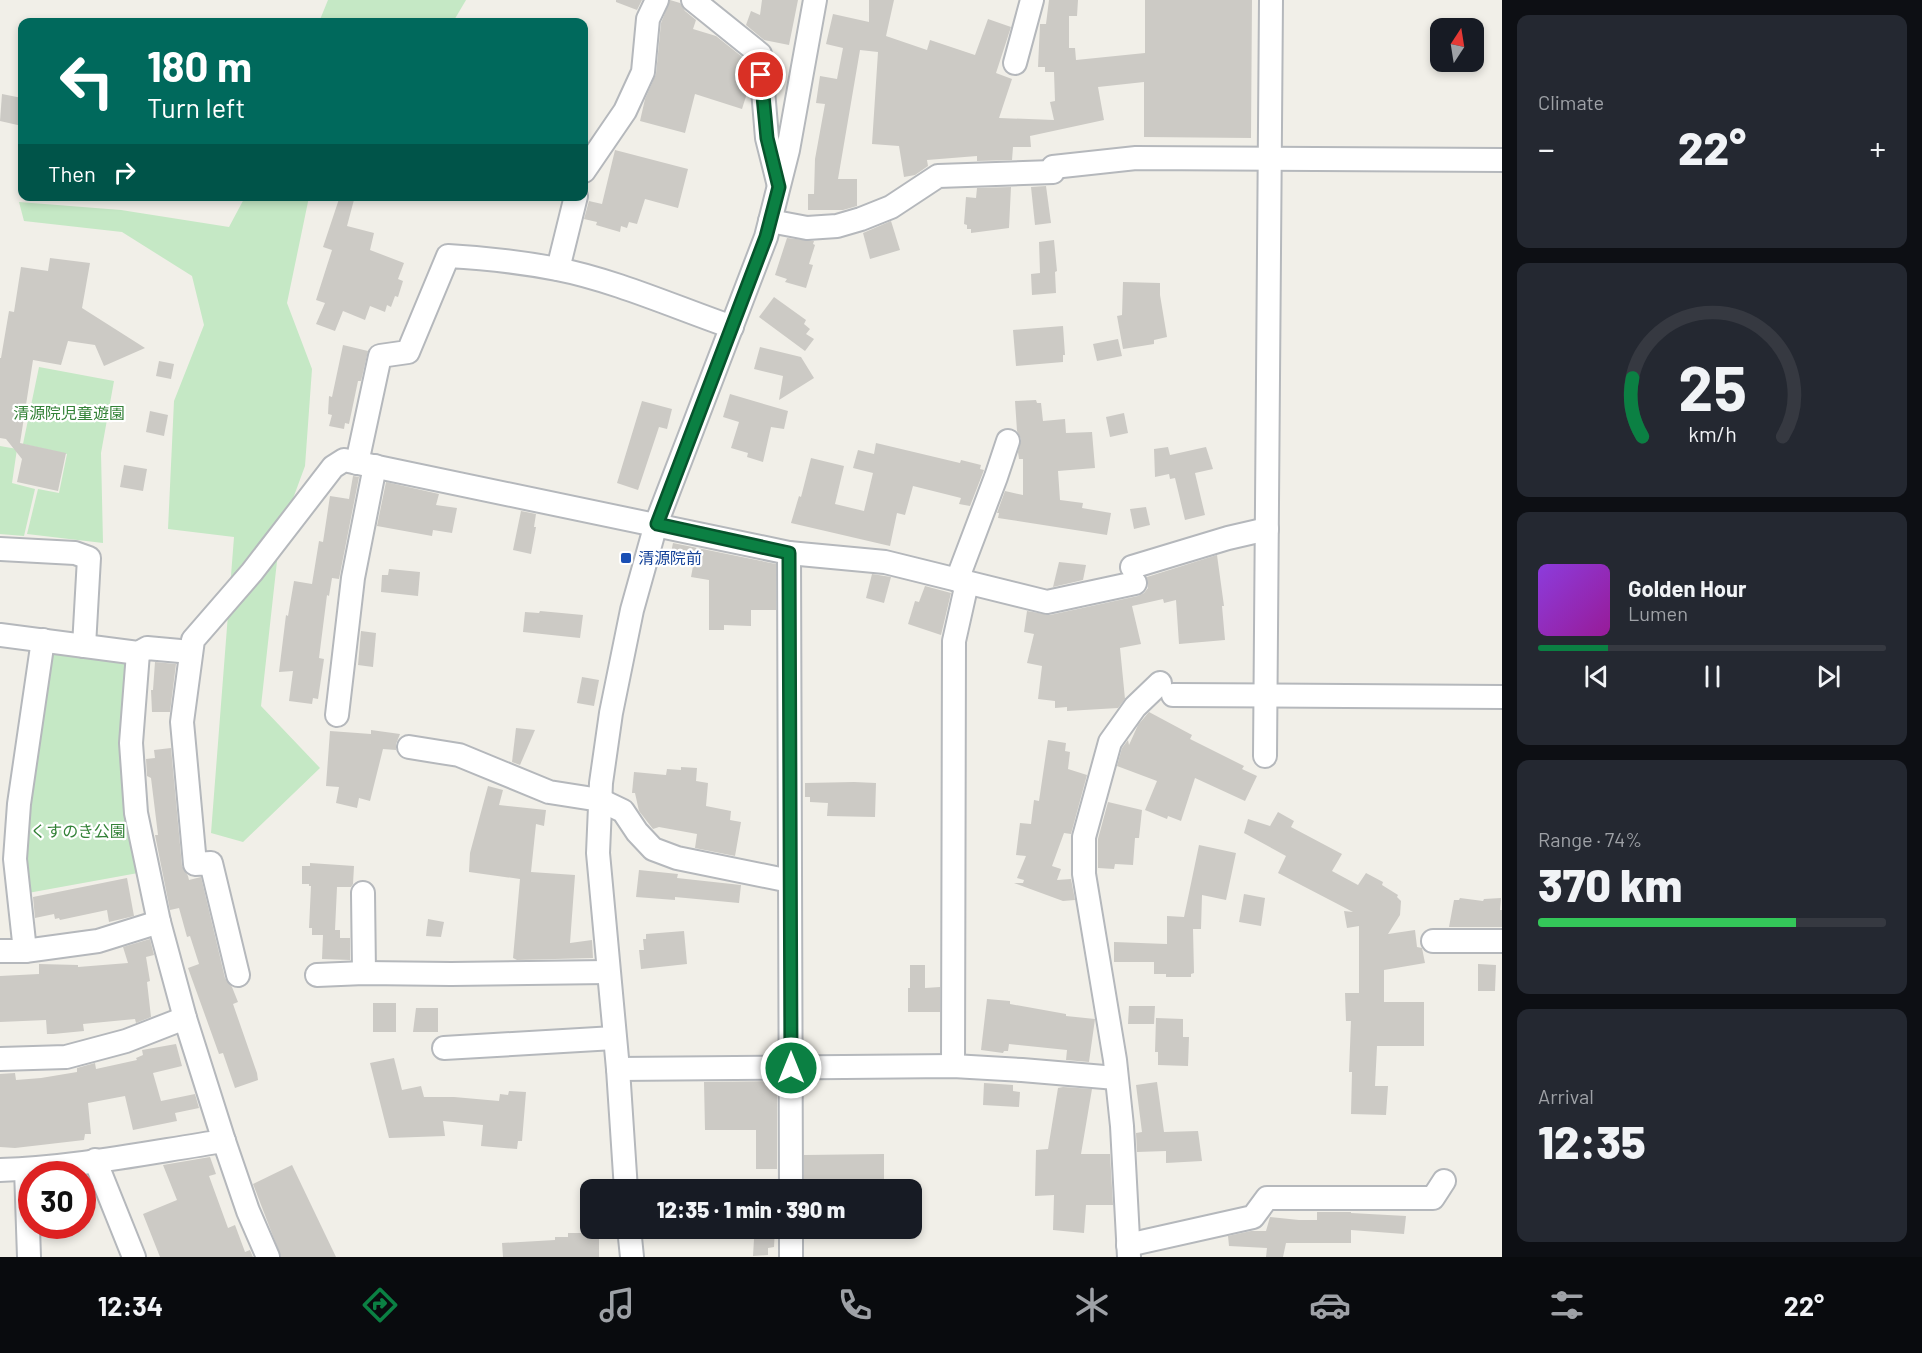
<!DOCTYPE html>
<html lang="en">
<head>
<meta charset="utf-8">
<style>
  body { margin:0; font-family:Barlow,"Noto Sans JP",sans-serif; background:#242831; color:#f1f3f6; height:100vh; display:flex; flex-direction:column; font-size:22px; white-space:nowrap }
  * { box-sizing:border-box; margin:0 }
  p { font-size:20px; color:#9ea1a6 }
  .icon { flex:none; width:33px; height:33px; fill:none; stroke:currentColor; stroke-width:2; stroke-linecap:round; stroke-linejoin:round }
  .map { position:relative; flex:1; overflow:hidden }
  .details { display:flex; flex-direction:column; gap:15px; padding:15px; background:#0d0f14; width:420px }
  .details>* { flex:none }
  .banner { position:absolute; left:18px; top:18px; width:570px; height:183px; border-radius:12px; box-shadow:0 3px 9px #0003; background:#00695c; color:#fff; overflow:hidden }
  .needle { width:39px; rotate:12deg }
  .controls { position:absolute; left:1430px; top:18px; display:grid; gap:12px }
  .controls a { display:grid; place-items:center; width:54px; height:54px; border-radius:12px; background:#171b24; box-shadow:0 3px 9px #0003; font-size:30px }
  .speed { position:absolute; left:18px; top:1161px; display:flex; gap:12px; font-size:30px; font-weight:700; text-align:center }
  .speed>* { display:grid; place-content:center; width:78px; height:78px; border-radius:50%; background:#171b24; box-shadow:0 3px 9px #0003; line-height:1 }
  .speed .limit { border:9px solid #d22; background:#fff; color:#111 }
  .pin { position:absolute; display:grid; place-items:center; width:51px; height:51px; color:#fff; margin:-26px; border:3px solid #fff; border-radius:50%; box-shadow:0 2px 6px #0007 }
  .me { position:absolute; width:66px; margin:-33px; rotate:0deg; stroke-linejoin:round; filter:drop-shadow(0 0 4px #0008) }
  .turn { display:flex; align-items:center; gap:21px; height:126px; padding:0 30px; font-size:27px }
  .turn .icon { width:78px; height:78px; stroke-width:2.5 }
  .turn b { display:block; font-size:42px; line-height:51px }
  .then { display:flex; align-items:center; height:57px; padding:0 30px; background:#0003; gap:12px; font-size:22px }
  .big { font-size:45px; font-weight:800; line-height:1.1 }
  .details .card { flex:1; display:flex; flex-direction:column; justify-content:center; gap:9px; min-width:0; padding:0 21px; border-radius:12px; background:#242831 }
  .details .dial { align-items:center; gap:0 }
  .dial svg { height:156px; overflow:visible; fill:none; stroke:#363941; stroke-width:7; stroke-linecap:round; text-anchor:middle }
  .dial text { fill:#f1f3f6; stroke:none }
  .song { display:flex; align-items:center; gap:18px }
  .cover { width:72px; height:72px; border-radius:9px; background:linear-gradient(135deg,hsl(270 70% 55%),hsl(300 70% 35%)) }
  .played { height:6px; border-radius:3px; background:linear-gradient(90deg,#0b8043 20%,#363941 20%) }
  .keys { display:flex; justify-content:space-around; direction:ltr }
  .heat { display:flex; justify-content:space-between; align-items:center; font-size:33px; direction:ltr }
  .charge { height:9px; border-radius:4px; background:linear-gradient(90deg,#34c759 74%,#363941 0) }
  .trip { position:absolute; left:580px; top:1179px; width:342px; height:60px; border-radius:12px; background:#171b24; box-shadow:0 3px 9px #0003; font-weight:800; line-height:60px; text-align:center }
  .dock { display:flex; height:96px; justify-content:space-around; align-items:center; background:#090b0e; color:#9ea1a6 }
  .dock .icon { width:42px; height:42px }
  .dock .selected { color:#0b8043 }
  .dock b { font-size:27px; color:#f1f3f6 }
  main { display:flex; flex:1; min-height:0 }
  .map>svg:first-child { display:block }
  .green { fill:#c5e8c5 }
  .building { fill:#cccac5 }
  .lines { fill:none; stroke-linecap:round; stroke-linejoin:round }
  .minor-casing { stroke:#b5b8bc; stroke-width:26 }
  .minor { stroke:#fff; stroke-width:22 }
  .route-casing { stroke:#07532c; stroke-width:15 }
  .route { stroke:#0b8043; stroke-width:10 }
  .transit-dot { fill:#1a4fb4; stroke:#fff; stroke-width:2 }
  .labels { text-anchor:middle; stroke-width:4.5; stroke-linejoin:round; paint-order:stroke }
  .park-label { font-size:16px; fill:#348238; stroke:#fff }
  .transit-label { font-size:16px; fill:#164399; stroke:#fff; text-anchor:start }
</style>
</head>
<body>
<main>
<div class="map">
<svg width="1502" height="1257" viewBox="0 0 1502 1257">
  <rect width="100%" height="100%" fill="#f1efe8"/>
  <g class="green">
    <path d="M328,0h138l-13,22h-134z"/>
    <path d="M245,197h64l-22,106 25,66 -7,97 -25,68 -19,172 59,62 -77,74 -32,-9 23,-296 -66,-8 6,-128 30,-76 -12,-49 -70,-44 -98,-11 -5,-19 102,8 108,17z"/>
    <path d="M39,367l75,14 -13,72 2,90 -76,-9 11,-45 21,4 8,-39 -44,-10z"/>
    <path d="M0,446l17,3 -5,34 23,6 -11,47 -24,-2z"/>
    <path d="M58,648l72,14 8,211 -110,20 -3,-45 3,-41 23,-154z"/>
  </g>
  <g class="building">
    <path d="M616,0h26l-5,10 -21,-8z"/>
    <path d="M670,0l10,3 5,8 11,9 -3,9 23,7 30,24 -7,23v4l9,3 -6,19 -47,-15 -10,39 -45,-12 5,-22 11,-25 5,-51z"/>
    <path d="M762,0h36l-9,45 -25,-5 -18,-15 5,-14 9,4z"/>
    <path d="M869,0h25l-8,36 41,14 3,-10 45,15 13,-36 23,8 -15,46 16,6 -13,39 55,2 -4,-18 5,-1 -1,-29h-9v-5h-7l2,-43h6l3,-24h29l-1,16h-8v32h6l1,12 69,-7v-53h107l-1,138 -107,-1v-55l-46,5 6,33 -74,16 1,11h-18l-1,13 -35,1v-5l-50,4 1,6 -13,9 -11,2 -5,-31 -27,-2 6,-92 -18,-2 -22,129h19v27l-14,4h-35v-16h6l1,-35 10,-55 -9,-1 4,-27 17,3 6,-31 -17,-4 7,-30 36,8z"/>
    <path d="M2,94l20,4v28l-22,-5z"/>
    <path d="M615,150l73,19 -10,39 -33,-9 -8,25 -8,-2 -2,6 -6,-2 -1,6 -24,-7 1,-3 -13,-3 5,-18 13,3z"/>
    <path d="M1046,186l5,37 -16,2 -4,-38z"/>
    <path d="M1011,187l-2,41 -38,5v-4h-4v-4l-3,-1 2,-27 10,1 1,-10z"/>
    <path d="M340,196h15l-8,30 27,7 -4,17 34,13 -6,16 5,2 -5,16 -3,-1 -4,11 -4,-2 -2,7 -15,-6 -5,14 -22,-9 -8,20 -19,-7 9,-21 -9,-3 16,-50 -9,-3z"/>
    <path d="M891,221l9,29 -30,9 -7,-26z"/>
    <path d="M787,238l27,3 -1,3 2,1 -6,19 4,1 -7,23 -21,-6 2,-3 -12,-4z"/>
    <path d="M1054,240l3,31 -2,1 1,21 -24,2 -1,-21 9,-1 -1,-31z"/>
    <path d="M50,258l40,5 -8,45 63,40 -41,18 -9,-21 -27,-4 -7,24 -28,-5 -13,83 46,10 -8,38 -41,-9 5,-23 -16,-20 -6,-1v-80h1l8,-47 5,1 7,-45 27,4z"/>
    <path d="M1123,282l37,1v12l7,42 -13,3v4l-31,5 -6,-33 5,-1z"/>
    <path d="M774,297l32,23 -2,4 6,5 -4,5 8,5 -9,12 -46,-34z"/>
    <path d="M1063,326l2,29h-2v7l-47,4 -3,-36z"/>
    <path d="M1118,339l4,17 -25,5 -4,-17z"/>
    <path d="M343,345l25,6 -7,30h-3l-9,43 -4,-1 -1,6 -15,-3 3,-11 -4,-1 1,-18 3,1z"/>
    <path d="M760,347l41,10 13,21 -35,22 4,-24 -29,-7z"/>
    <path d="M159,361l15,3 -3,15 -15,-3z"/>
    <path d="M730,394l58,17 -4,18 -13,-2 -8,35 -16,-5 1,-4 -17,-5 8,-26 -16,-5z"/>
    <path d="M1036,400l1,3h4l2,18 22,-2 1,14 26,-1 3,36 -37,3 2,29 23,3 -1,5 29,5 -4,22 -109,-17 1,-5h-2l8,-22 18,4v-36h-4l-1,-7 3,-13 -4,-8 -2,-30z"/>
    <path d="M642,401l30,8 -5,20 -8,-2 -21,63 -21,-7z"/>
    <path d="M150,411l18,4 -4,21 -18,-4z"/>
    <path d="M1124,413l4,20 -18,4 -4,-20z"/>
    <path d="M876,443l84,20 1,-3 20,5 -1,4 4,1 -14,36 -11,-2 2,-6 -48,-12 -8,29 -8,-2 -7,33 -99,-23 8,-27 2,1 10,-39 33,8 -9,38 29,7 9,-38 -20,-5 5,-18 16,4z"/>
    <path d="M1168,447l2,8 36,-8 7,22 -18,4 10,42 -20,5 -10,-42 -5,1 -1,-5 -14,3 -1,-28z"/>
    <path d="M124,465l23,4 -4,22 -23,-4z"/>
    <path d="M353,476l6,1 -20,102 -7,-1 -3,18 -2,-1 -8,63 5,1 -6,40 -5,-1 -1,6 -23,-3 4,-30 -14,1 7,-57 2,1 6,-35 18,3 7,-43 4,1 7,-46 19,3z"/>
    <path d="M386,482l53,12 -3,11 21,3 -5,25 -19,-3 -1,6 -55,-10z"/>
    <path d="M1146,507l4,18 -16,4 -4,-20z"/>
    <path d="M521,511l15,3 -2,13h2l-5,27 -18,-4z"/>
    <path d="M673,543l103,21v46h-25v16l-27,-1v5h-15v-50l-18,-3 3,-16 -24,-4z"/>
    <path d="M1217,555l7,51h-2l3,34 -46,4 -3,-44 -12,3 -1,-4 -31,7 9,38 -21,4 5,51 -7,9 -51,3v-4l-12,1v-7l-17,-2 4,-33 -15,-3 7,-29 -10,-2 3,-21 23,4 88,-19 6,-3 4,-5 -1,-11z"/>
    <path d="M1059,562l27,3 -3,15 -30,7z"/>
    <path d="M389,569l31,3 -2,24 -37,-4 1,-17h6z"/>
    <path d="M872,574l19,3 -7,26 -18,-5z"/>
    <path d="M925,586l26,7 -10,42 -33,-11 7,-23 4,1z"/>
    <path d="M540,611l43,4 -3,23 -57,-6 2,-20 14,1z"/>
    <path d="M361,631l15,2 -3,34 -15,-2z"/>
    <path d="M155,662l21,2 -6,48h-18l-1,-22h2z"/>
    <path d="M582,677l17,3 -5,26 -17,-3z"/>
    <path d="M1149,712l43,23 -2,4 54,27 -2,3 15,7 -12,25 -50,-23 -14,43 -13,-5 -1,3 -22,-9 12,-29 -40,-15 5,-18 6,-8 1,5 9,-20z"/>
    <path d="M516,728l19,2 -15,35 -8,-3z"/>
    <path d="M371,730l29,4 -4,10v6l-13,-1 -13,52 -11,-3 -2,10 -21,-5 3,-16 -13,-1 4,-55 41,3z"/>
    <path d="M1048,740l18,3 -1,8 5,1 -2,17 19,6 -16,59 -7,-1 -12,33 9,3 -4,11 14,-1 4,21 -12,1 -49,-18h9l1,-3 -7,-2 9,-22 -10,-1 4,-32 11,1 3,-24 5,1z"/>
    <path d="M171,748l11,118 6,10 1,4 12,-3 24,101 7,9 6,15 -5,2 24,69 1,7 -23,8 -12,-35 -4,1 -31,-86 11,-4 -9,-28 -3,1 -8,-29 -9,2 -15,-75h3l-7,-57 -4,-2 -1,-17 9,-1 -1,-8z"/>
    <path d="M681,767l16,1 -1,13 12,2 -2,23 25,5 -1,9 11,2 -6,34 -40,-8 2,-14 -38,-7 -6,2 -14,-18 -4,-18h-3l2,-21 32,3 1,-6 14,1z"/>
    <path d="M854,782l22,1 -1,34 -48,-1 1,-13 -18,-1v-5h-5v-14z"/>
    <path d="M488,786l15,4 -4,15 47,5 -2,16 -8,-2 -5,48 44,3 -5,68 22,-3 1,18 -76,2 -4,-2 7,-79 -51,-7 1,-19z"/>
    <path d="M1108,802l34,8 -3,28h-4l-2,27 -18,-1 -1,5 -16,-1v-29z"/>
    <path d="M1278,812l16,9 -3,6 51,27 -10,17 26,14 8,-12 17,9 -1,3 16,10 -1,2 4,4 -1,14 -12,19 27,-4 2,17 5,1 3,15 -41,7v32h40v44h-47l-2,40h13l-2,29 -35,-1 1,-42h-3l2,-51h-5l-1,-28h14v-67l-12,2 -3,-17 9,1 -75,-39 8,-17 -42,-23 4,-14 22,7z"/>
    <path d="M1199,845l37,8 -10,47 -24,-5 -1,34h-8l1,44 -3,1v3h-25v-3h-12v-12h-40v-20l53,2v-28l17,1z"/>
    <path d="M310,863l44,3 -1,18 -2,3h-14l-2,43h5v8h10v22l-28,-1 1,-24h-11v-7h-3l2,-42h-2v-2h-7v-18h8z"/>
    <path d="M639,870l39,4 -1,4 64,7 -2,18 -64,-6v3l-39,-3z"/>
    <path d="M127,878l7,38 -25,6 -2,-12 -47,10 -1,-2 -4,1 -1,-5 -19,4 -2,-21z"/>
    <path d="M1244,894l21,4 -4,28 -22,-4z"/>
    <path d="M1460,898l23,3 1,-2 17,-1 -1,12h2v17h-53l5,-27h5z"/>
    <path d="M428,919l16,3 -3,15 -15,-1z"/>
    <path d="M684,931l3,33 -46,5 -2,-19h5l-1,-11h3v-5z"/>
    <path d="M150,939l4,16 -8,2 4,24 -3,1 4,35 -15,6 -1,-4 -52,5 1,7 -31,3h-6l-1,-14 -46,2v-46l39,-2v-10l39,1v2l50,-4 -5,-16z"/>
    <path d="M1478,964l18,1 -1,26h-17z"/>
    <path d="M910,965h15v23l15,-1v25h-32v-24h2z"/>
    <path d="M987,999l23,2v3l56,10v2l29,3 -6,43 -23,-2 1,-10 -58,-6 -1,7h-4l-1,2 -22,-3z"/>
    <rect x="373" y="1003" width="23" height="29"/>
    <path d="M1129,1006h26l-1,18h-26z"/>
    <path d="M416,1008h22v24h-25z"/>
    <path d="M1156,1018l27,1v18h6l-1,29 -30,-1v-13h-3z"/>
    <path d="M176,1044l6,22 -29,7 8,28 34,-7 4,14 -24,5 2,8 -44,9 -8,-34 -37,7 3,31h-6l-1,6 -69,8 -15,-1v-73l15,-1 1,7 25,-2 36,-6v-4l18,-5 1,6 41,-9 -1,-2 7,-3 -1,-5z"/>
    <path d="M394,1058l8,32 19,-4 3,11h30l45,4 1,-7 8,1 1,-4 17,1 -4,49h-4l-1,8 -36,-3 2,-21 -40,-4 2,15 -56,2 -19,-75z"/>
    <path d="M777,1081v88h-21v-39h-51l-1,-48z"/>
    <path d="M1157,1082l7,50 34,-1 4,30 -36,2v-12l-29,1 -1,-19 6,-1 -6,-47z"/>
    <path d="M984,1083l29,2v6l7,1 -1,15 -36,-2z"/>
    <path d="M1063,1087l29,2 -11,65h29l3,51h-27l-2,28 -31,-3 1,-35 -19,1 1,-46 12,-1 10,-61z"/>
    <path d="M884,1154v36h-80v-35z"/>
    <path d="M210,1157l6,17 -7,2 19,52 7,-3 10,27 5,-2 3,7h-93l-17,-43 34,-14 -14,-35z"/>
    <path d="M292,1165l44,92h-55l-28,-73z"/>
    <path d="M1317,1212h34v1l55,3 -2,18 -53,-4v13h-65l-3,14h-17l1,-9 -38,-2 -1,-10 23,-5h15l4,-14 29,3h18z"/>
    <path d="M760,1228h15l-1,19 -6,1v7l-15,1 1,-17h5z"/>
    <path d="M568,1233h20v3h11v21h-96l-1,-14 53,-3v-3h13z"/>
  </g>
  <g class="lines">
    <g class="minor-casing">
      <g id="minor">
        <path d="M693,0l67,54 7,84 11,44"/>
        <path d="M1015,63l17,-63"/>
        <path d="M1053,167l83,-9 366,2"/>
        <path d="M584,171l41,-60 18,-39 5,-53 9,-19"/>
        <path d="M770,221l37,7 30,-2 24,-7 30,-12 47,-31 115,-4"/>
        <path d="M558,269l18,-73"/>
        <path d="M357,463l23,-107 28,-4 40,-96c36,2 73,6 109,13 57,11 120,39 175,58"/>
        <path d="M0,549l75,4 14,5 -5,88"/>
        <path d="M789,553l2,637"/>
        <path d="M1132,567l96,-29 39,-9"/>
        <path d="M957,580l39,-103 12,-36"/>
        <path d="M0,635l138,18 9,-5 44,4"/>
        <path d="M138,653l-7,90 5,70 23,109 26,96 39,123 24,70 20,46"/>
        <path d="M1173,695l329,2"/>
        <path d="M337,715l16,-137 22,-112"/>
        <path d="M409,747l50,8 90,37 51,8 23,11 14,21 16,17 24,9 113,23"/>
        <path d="M1265,756l6,-756"/>
        <path d="M363,893l1,80"/>
        <path d="M1433,941h69"/>
        <path d="M0,951h25l73,-10 61,-19"/>
        <path d="M25,951l-10,-92 4,-55 24,-164"/>
        <path d="M238,975l-27,-112 -16,1 -13,-142 11,-82 59,-68 81,-105 11,-7 445,93 96,9 162,40 88,-19"/>
        <path d="M317,975l47,-2 87,1 157,-2"/>
        <path d="M444,1048l170,-10"/>
        <path d="M0,1059l66,-2 60,-16 59,-23"/>
        <path d="M953,1066l1,-425 13,-58"/>
        <path d="M618,1069l335,-3 69,4 94,8"/>
        <path d="M95,1160l39,97"/>
        <path d="M26,1169l3,88"/>
        <path d="M0,1170c75,-2 150,-18 224,-29"/>
        <path d="M626,1190l-8,-121 -20,-216 3,-70 10,-70 21,-103 24,-86 110,-287 22,-87 27,-150"/>
        <path d="M629,1228l3,29"/>
        <path d="M791,1228v29"/>
        <path d="M1128,1245l125,-28 14,-19h166l11,-17"/>
        <path d="M1129,1257l-7,-131 -7,-66 -31,-186v-37l26,-95 25,-35 25,-24"/>
      </g>
    </g>
    <use href="#minor" class="minor"/>
  </g>
  <g class="lines">
    <g class="route-casing">
      <path id="route" d="M761,75l6,63 12,49 -13,50 -109,287 132,29 2,515"/>
    </g>
    <use href="#route" class="route"/>
  </g>
  <rect class="transit-dot" x="620" y="552" width="12" height="12" rx="3"/>
  <g class="labels">
    <g class="park-label">
      <text x="69" y="419">清源院児童遊園</text>
      <text x="78" y="837">くすのき公園</text>
    </g>
    <g class="transit-label">
      <text x="638" y="564">清源院前</text>
    </g>
  </g>
</svg>
<div class="controls">
<a><svg class="needle" viewBox="-14 -14 28 28"><path d="M0-13l5 13h-10z" fill="#e53935"/><path d="M0 13l5-13h-10z" fill="#9ea1a6"/></svg></a>
</div>
<div class="speed"><div class="limit">30</div></div>
<div class="pin" style="left:761px;top:75px;background:#d93025"><svg class="icon" aria-label="arrive" viewBox="0 0 24 24"><path d="M6 21V4h12l-3 4 3 4H6"/></svg></div>
<svg class="me" style="left:791px;top:1068px" viewBox="-20 -20 40 40"><circle r="17" fill="#0b8043" stroke="#fff" stroke-width="3"/><path d="M0-11L8 9 0 5-8 9z" fill="#fff"/></svg>
<div class="trip">12:35 · 1 min · 390 m</div>
<div class="banner">
<div class="turn"><svg class="icon" aria-label="left" viewBox="0 0 24 24"><path d="M17 20v-9H6M10 6l-5 5 5 5"/></svg><div><b>180 m</b>Turn left</div></div>
<div class="then">Then<svg class="icon" aria-label="right" viewBox="0 0 24 24"><path d="M7 20v-9h11M14 6l5 5-5 5"/></svg></div>
</div>
</div>
<section class="details">
<div class="card"><p>Climate</p>
<div class="heat"><a>−</a><b class="big">22°</b><a>+</a></div>
</div>
<div class="card dial"><svg viewBox="0 0 100 80">
<path d="M14 69A42 42 0 1 1 86 69"/>
<path d="M14 69A42 42 0 0 1 9 39" stroke="#0b8043"/>
<text x="50" y="56" font-size="32" font-weight="700">25</text>
<text x="50" y="72" font-size="11">km/h</text>
</svg></div>
<div class="card">
<div class="song"><i class="cover"></i><div><b>Golden Hour</b><p>Lumen</p></div></div>
<div class="played"></div>
<div class="keys"><svg class="icon" aria-label="previous" viewBox="0 0 24 24"><path d="M18 5L8 12l10 7zM5 5v14"/></svg><svg class="icon" aria-label="pause" viewBox="0 0 24 24"><path d="M8 5v14M16 5v14"/></svg><svg class="icon" aria-label="next" viewBox="0 0 24 24"><path d="M6 5l10 7-10 7zM19 5v14"/></svg></div>
</div>
<div class="card"><p>Range · 74%</p><b class="big">370 km</b><div class="charge"></div></div>
<div class="card"><p>Arrival</p><b class="big">12:35</b></div>
</section>
</main>
<nav class="dock">
<b>12:34</b>
<svg class="icon selected" aria-label="directions" viewBox="0 0 24 24"><path d="M12 3l9 9-9 9-9-9zM9 14v-3h6M13 9l2 2-2 2"/></svg>
<svg class="icon" aria-label="music" viewBox="0 0 24 24"><path d="M9 18V5l10-2v13"/><circle cx="6" cy="18" r="3"/><circle cx="16" cy="16" r="3"/></svg>
<svg class="icon" aria-label="phone" viewBox="0 0 24 24"><path d="M5 4h4l2 5-3 2q2 4 5 5l2-3 5 2v4C11 20 4 13 5 4z"/></svg>
<svg class="icon" aria-label="climate" viewBox="0 0 24 24"><path d="M12 3v18M4 7l16 10M4 17L20 7"/></svg>
<svg class="icon" aria-label="car" viewBox="0 0 24 24"><path d="M5 17H2v-5l4-1 3-4h7l3 4 3 1v5h-3M9 17h6M6 11h13"/><circle cx="7" cy="17" r="2"/><circle cx="17" cy="17" r="2"/></svg>
<svg class="icon" aria-label="filters" viewBox="0 0 24 24"><path d="M4 7h16M4 17h16"/><circle cx="9" cy="7" r="2"/><circle cx="15" cy="17" r="2"/></svg>
<b>22°</b>
</nav>
</body>
</html>
